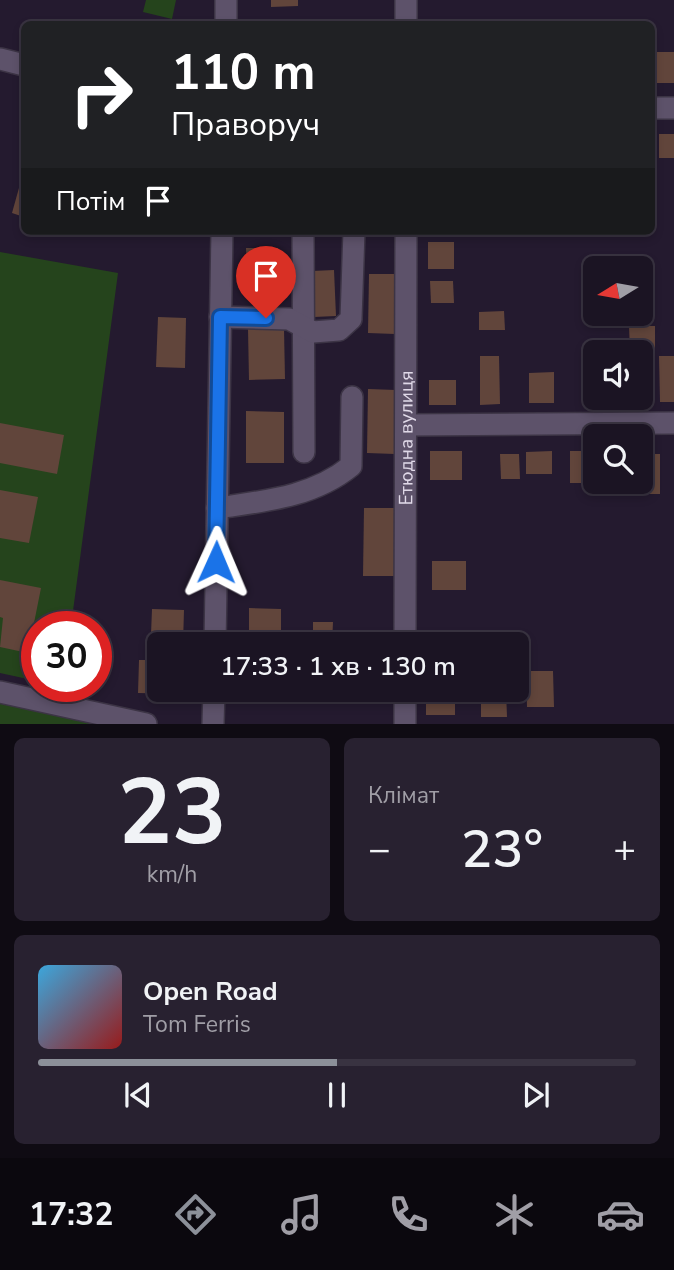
<!DOCTYPE html>
<html lang="uk">
<head>
<meta charset="utf-8">
<style>
  body { margin:0; font-family:"Nunito Sans",sans-serif; background:#282130; color:#f1f3f6; height:100vh; display:flex; flex-direction:column; font-size:26px; white-space:nowrap }
  * { box-sizing:border-box; margin:0 }
  p { font-size:23px; color:#a09ea6 }
  .icon { flex:none; width:38px; height:38px; fill:none; stroke:currentColor; stroke-width:2; stroke-linecap:round; stroke-linejoin:round }
  .map { position:relative; height:724px; overflow:hidden }
  .details { display:flex; flex-direction:column; gap:14px; padding:14px; background:#0f0b13; flex:1 }
  .details>* { flex:none }
  .top-card { position:absolute; left:21px; top:21px; width:634px; height:214px; border-radius:10px; box-shadow:0 4px 10px #0003,0 0 0 2px #393341; background:#202124; color:#fff; overflow:hidden }
  .needle { width:46px; rotate:259deg }
  .fabs { position:absolute; left:583px; top:256px; display:grid; gap:14px }
  .fabs a { display:grid; place-items:center; width:70px; height:70px; border-radius:10px; background:#1b1423; box-shadow:0 4px 10px #0003,0 0 0 2px #393341; font-size:35px }
  .speed { position:absolute; left:21px; top:611px; display:flex; gap:14px; font-size:35px; font-weight:700; text-align:center }
  .speed>* { display:grid; place-content:center; width:91px; height:91px; border-radius:50%; background:#1b1423; box-shadow:0 4px 10px #0003,0 0 0 2px #393341; line-height:1 }
  .speed .limit { border:10px solid #d22; background:#fff; color:#111 }
  .pin { position:absolute; display:grid; place-items:center; width:60px; height:60px; color:#fff; margin:-72px -30px; border-radius:50% 50% 50% 0; rotate:-45deg; box-shadow:0 0 7px #0007 }
  .pin .icon { rotate:45deg }
  .me { position:absolute; width:77px; margin:-38px; rotate:1deg; stroke-linejoin:round; filter:drop-shadow(0 0 5px #0008) }
  .turn { display:flex; align-items:center; gap:24px; height:147px; padding:0 35px; font-size:32px }
  .turn .icon { width:91px; height:91px; stroke-width:2.5 }
  .turn b { display:block; font-size:49px; line-height:60px }
  .then { display:flex; align-items:center; height:66px; padding:0 35px; background:#0003; gap:14px; font-size:26px }
  .big { font-size:52px; font-weight:600; line-height:1.1 }
  .details .card { flex:1; display:flex; flex-direction:column; justify-content:center; gap:10px; min-width:0; padding:0 24px; border-radius:10px; background:#282130 }
  .details .dial { align-items:center; gap:0 }
  .dial b { font-size:91px; line-height:1 }
  .song { display:flex; align-items:center; gap:21px }
  .cover { width:84px; height:84px; border-radius:10px; background:linear-gradient(135deg,hsl(200 70% 55%),hsl(0 70% 35%)) }
  .played { height:7px; border-radius:4px; background:linear-gradient(90deg,#8c9099 50%,#393341 50%) }
  .keys { display:flex; justify-content:space-around; direction:ltr }
  .heat { display:flex; justify-content:space-between; align-items:center; font-size:38px; direction:ltr }
  .details .tiles { flex:1; display:grid; gap:14px; grid-template-columns:1fr 1fr }
  .card:last-child { grid-column:span 2 }
  .trip { position:absolute; left:147px; top:632px; width:382px; height:70px; border-radius:10px; background:#1b1423; box-shadow:0 4px 10px #0003,0 0 0 2px #393341; font-weight:600; line-height:70px; text-align:center }
  .dock { display:flex; height:112px; justify-content:space-around; align-items:center; background:#0b080e; color:#a09ea6 }
  .dock .icon { width:49px; height:49px }
  .dock .current { color:#8c9099 }
  .dock b { font-size:32px; color:#f1f3f6 }
  .map>svg:first-child { display:block }
  .green { fill:#25441c }
  .building { fill:#61453b }
  .lines { fill:none; stroke-linecap:round; stroke-linejoin:round }
  .minor-casing { stroke:#3c3445; stroke-width:24 }
  .minor { stroke:#5d526a; stroke-width:21 }
  .route-casing { stroke:#114b97; stroke-width:18 }
  .route { stroke:#1a73e8; stroke-width:12 }
  .labels { text-anchor:middle; stroke-width:7; stroke-linejoin:round; paint-order:stroke }
  .street-label { font-size:19px; fill:#e0d9e8; stroke:#241a2f }
</style>
</head>
<body>
<div class="map">
<svg width="674" height="724" viewBox="0 0 674 724">
  <rect width="100%" height="100%" fill="#241a2f"/>
  <g class="green">
    <path d="M146,0h30l-4,19 -29,-7z"/>
    <path d="M0,252l118,21 -47,353h-34v55l-37,-8z"/>
    <path d="M0,699l116,25h-116z"/>
  </g>
  <g class="building">
    <path d="M271,0h27v6l-27,1z"/>
    <path d="M655,52h19v31h-18z"/>
    <rect x="659" y="134" width="15" height="24"/>
    <path d="M24,170v47l-12,-4z"/>
    <rect x="428" y="242" width="26" height="27"/>
    <path d="M246,248h32l2,51 -32,1z"/>
    <path d="M334,270l2,46 -22,1 -2,-46z"/>
    <path d="M369,274h27l-1,60 -27,-1z"/>
    <path d="M430,281h23l1,22h-23z"/>
    <path d="M504,311l1,19h-26v-18z"/>
    <path d="M158,317l28,1 -1,50 -29,-1z"/>
    <path d="M629,326h26v27l-25,-1z"/>
    <path d="M248,329h36l1,50 -36,1z"/>
    <path d="M480,356h19l1,48 -20,1z"/>
    <path d="M659,356h15v46h-14z"/>
    <path d="M554,372v31h-25v-30z"/>
    <rect x="429" y="380" width="27" height="25"/>
    <path d="M368,389l28,1 -1,64 -28,-1z"/>
    <rect x="594" y="397" width="17" height="5"/>
    <path d="M246,411l38,1v51h-38z"/>
    <path d="M0,423l64,12 -7,39 -57,-11z"/>
    <rect x="430" y="451" width="32" height="29"/>
    <path d="M552,451v23h-26v-22z"/>
    <path d="M570,451h18l1,32h-19z"/>
    <path d="M592,453h3v28h-2z"/>
    <path d="M500,454h19l1,25h-19z"/>
    <rect x="641" y="454" width="19" height="40"/>
    <path d="M593,481h21l1,13h-22z"/>
    <rect x="618" y="481" width="17" height="7"/>
    <path d="M0,490l38,7 -9,46 -29,-5z"/>
    <path d="M364,508h30v68h-31z"/>
    <rect x="432" y="561" width="34" height="29"/>
    <path d="M0,580l41,8 -13,65 -28,-6 3,-29 -3,-1z"/>
    <path d="M249,608l32,1v35h-32z"/>
    <path d="M152,609l32,1 -1,34h-24v46h23v4l-44,-1 1,-33h11z"/>
    <path d="M313,622h20l-1,22h-19z"/>
    <rect x="363" y="631" width="31" height="13"/>
    <path d="M526,671h27l1,36h-27z"/>
    <path d="M248,690h44v4l-44,-1z"/>
    <rect x="363" y="690" width="30" height="8"/>
    <rect x="426" y="690" width="29" height="25"/>
    <path d="M481,690h25l1,27h-26z"/>
  </g>
  <g class="lines">
    <g class="minor-casing">
      <g id="minor">
        <path d="M226,24v-24"/>
        <path d="M406,24v-24"/>
        <path d="M0,59l24,6"/>
        <path d="M651,108h23"/>
        <path d="M303,231l1,221"/>
        <path d="M220,317l69,2 24,13 26,-2 12,-11 3,-88"/>
        <path d="M406,425l268,-2"/>
        <path d="M217,508c48,-7 96,-11 134,-42l1,-69"/>
        <path d="M215,644l7,-413"/>
        <path id="s1" d="M405,644l1,-413"/>
        <path d="M0,692l146,32"/>
        <path d="M213,724l1,-34"/>
        <path d="M405,724v-34"/>
      </g>
    </g>
    <use href="#minor" class="minor"/>
  </g>
  <g class="lines">
    <g class="route-casing">
      <path id="route" d="M216,562l4,-245 46,1"/>
    </g>
    <use href="#route" class="route"/>
  </g>
  <g class="labels">
    <g class="street-label">
      <text dy="7" stroke="none"><textPath href="#s1" startOffset="206">Етюдна вулиця</textPath></text>
    </g>
  </g>
</svg>
<div class="fabs">
<a><svg class="needle" viewBox="-14 -14 28 28"><path d="M0-13l5 13h-10z" fill="#e53935"/><path d="M0 13l5-13h-10z" fill="#a09ea6"/></svg></a>
<a><svg class="icon" aria-label="sound" viewBox="0 0 24 24"><path d="M4 9h4l5-4v14l-5-4H4zM17 9q2 3 0 6"/></svg></a>
<a><svg class="icon" aria-label="search" viewBox="0 0 24 24"><circle cx="10" cy="10" r="6"/><path d="M15 15l6 6"/></svg></a>
</div>
<div class="speed"><div class="limit">30</div></div>
<div class="pin" style="left:266px;top:318px;background:#d93025"><svg class="icon" aria-label="arrive" viewBox="0 0 24 24"><path d="M6 21V4h12l-3 4 3 4H6"/></svg></div>
<svg class="me" style="left:216px;top:562px" viewBox="-20 -20 40 40"><path d="M0-17L14 15 0 8-14 15z" fill="#1a73e8" stroke="#fff" stroke-width="4"/></svg>
<div class="trip">17:33 · 1 хв · 130 m</div>
<div class="top-card">
<div class="turn"><svg class="icon" aria-label="right" viewBox="0 0 24 24"><path d="M7 20v-9h11M14 6l5 5-5 5"/></svg><div><b>110 m</b>Праворуч</div></div>
<div class="then">Потім<svg class="icon" aria-label="arrive" viewBox="0 0 24 24"><path d="M6 21V4h12l-3 4 3 4H6"/></svg></div>
</div>
</div>
<section class="details">
<div class="tiles">
<div class="card dial"><b>23</b><p>km/h</p></div>
<div class="card"><p>Клімат</p>
<div class="heat"><a>−</a><b class="big">23°</b><a>+</a></div>
</div>
<div class="card">
<div class="song"><i class="cover"></i><div><b>Open Road</b><p>Tom Ferris</p></div></div>
<div class="played"></div>
<div class="keys"><svg class="icon" aria-label="previous" viewBox="0 0 24 24"><path d="M18 5L8 12l10 7zM5 5v14"/></svg><svg class="icon" aria-label="pause" viewBox="0 0 24 24"><path d="M8 5v14M16 5v14"/></svg><svg class="icon" aria-label="next" viewBox="0 0 24 24"><path d="M6 5l10 7-10 7zM19 5v14"/></svg></div>
</div>
</div>
</section>
<nav class="dock">
<b>17:32</b>
<svg class="icon current" aria-label="directions" viewBox="0 0 24 24"><path d="M12 3l9 9-9 9-9-9zM9 14v-3h6M13 9l2 2-2 2"/></svg>
<svg class="icon" aria-label="music" viewBox="0 0 24 24"><path d="M9 18V5l10-2v13"/><circle cx="6" cy="18" r="3"/><circle cx="16" cy="16" r="3"/></svg>
<svg class="icon" aria-label="phone" viewBox="0 0 24 24"><path d="M5 4h4l2 5-3 2q2 4 5 5l2-3 5 2v4C11 20 4 13 5 4z"/></svg>
<svg class="icon" aria-label="climate" viewBox="0 0 24 24"><path d="M12 3v18M4 7l16 10M4 17L20 7"/></svg>
<svg class="icon" aria-label="car" viewBox="0 0 24 24"><path d="M5 17H2v-5l4-1 3-4h7l3 4 3 1v5h-3M9 17h6M6 11h13"/><circle cx="7" cy="17" r="2"/><circle cx="17" cy="17" r="2"/></svg>
</nav>
</body>
</html>
